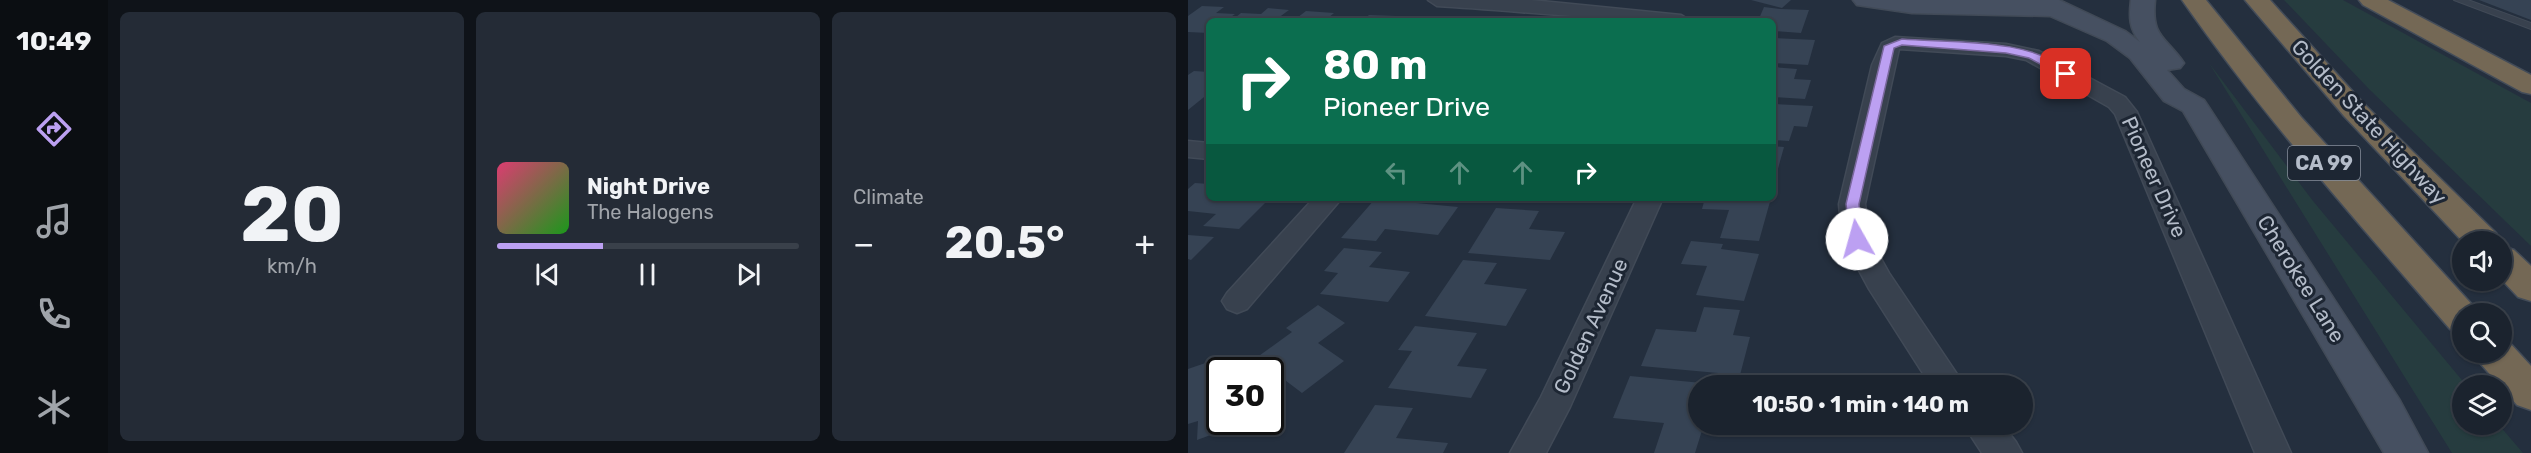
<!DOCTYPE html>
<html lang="en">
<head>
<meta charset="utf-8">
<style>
  body { margin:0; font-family:Rubik,sans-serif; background:#242b36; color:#f1f3f6; height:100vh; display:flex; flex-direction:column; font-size:22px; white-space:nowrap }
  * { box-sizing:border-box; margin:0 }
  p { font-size:20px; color:#a0a4aa }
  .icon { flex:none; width:33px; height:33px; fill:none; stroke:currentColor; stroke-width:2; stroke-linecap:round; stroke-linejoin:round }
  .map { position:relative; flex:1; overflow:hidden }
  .details { display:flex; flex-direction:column; gap:12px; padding:12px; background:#0f1319; width:1080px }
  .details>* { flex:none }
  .banner { position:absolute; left:18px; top:18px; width:570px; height:183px; border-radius:9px; box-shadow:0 2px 4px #0004,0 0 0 2px #39404a; background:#0b6e4f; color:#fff; overflow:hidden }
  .tools { position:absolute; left:1264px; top:231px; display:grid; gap:12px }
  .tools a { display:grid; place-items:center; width:60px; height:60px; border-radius:50%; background:#1b232e; box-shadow:0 2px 4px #0004,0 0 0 2px #39404a; font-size:30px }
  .speed { position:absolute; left:18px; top:357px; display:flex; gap:12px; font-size:30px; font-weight:700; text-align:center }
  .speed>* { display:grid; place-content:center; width:78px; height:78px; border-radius:50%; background:#1b232e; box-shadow:0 2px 4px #0004,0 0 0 2px #39404a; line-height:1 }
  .speed .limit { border:3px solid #111; border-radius:9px; background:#fff; color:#111 }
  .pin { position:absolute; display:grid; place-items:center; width:51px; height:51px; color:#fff; margin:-26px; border-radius:12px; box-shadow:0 3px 9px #0006 }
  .me { position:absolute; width:66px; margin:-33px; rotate:353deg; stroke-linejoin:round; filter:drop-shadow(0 0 4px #0008) }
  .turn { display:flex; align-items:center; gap:21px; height:126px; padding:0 18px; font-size:27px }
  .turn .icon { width:78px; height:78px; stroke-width:2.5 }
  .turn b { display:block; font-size:42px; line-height:51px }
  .lanes { display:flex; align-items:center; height:57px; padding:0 18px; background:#0003; justify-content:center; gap:30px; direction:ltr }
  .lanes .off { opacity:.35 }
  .big { font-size:45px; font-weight:700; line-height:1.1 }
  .details .card { flex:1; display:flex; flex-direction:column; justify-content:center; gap:9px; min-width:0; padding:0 21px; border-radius:9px; background:#242b36 }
  .details .dial { align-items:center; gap:0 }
  .dial b { font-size:78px; line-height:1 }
  .song { display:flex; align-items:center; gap:18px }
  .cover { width:72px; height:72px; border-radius:9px; background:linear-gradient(135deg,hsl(340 70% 55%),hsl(120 70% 35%)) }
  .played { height:6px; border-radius:3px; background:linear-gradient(90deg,#bca0f2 35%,#39404a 35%) }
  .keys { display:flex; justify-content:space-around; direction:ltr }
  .heat { display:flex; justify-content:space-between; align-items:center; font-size:33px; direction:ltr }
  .details .tiles { flex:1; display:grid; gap:12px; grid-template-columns:repeat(3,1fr) }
  .trip { position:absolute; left:500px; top:375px; width:345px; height:60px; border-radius:30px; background:#1b232e; box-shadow:0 2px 4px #0004,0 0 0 2px #39404a; font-weight:700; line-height:60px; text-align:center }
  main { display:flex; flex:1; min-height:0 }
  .menu { display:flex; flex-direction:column; width:108px; justify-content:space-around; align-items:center; background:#0b0e12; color:#a0a4aa }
  .menu .icon { width:42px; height:42px }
  .menu .on { color:#bca0f2 }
  .menu b { font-size:27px; color:#f1f3f6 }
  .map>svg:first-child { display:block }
  .green { fill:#263c3f }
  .building { fill:#364354 }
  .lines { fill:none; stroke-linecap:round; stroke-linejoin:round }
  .lane-casing { stroke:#414a57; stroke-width:2 }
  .street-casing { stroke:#414a57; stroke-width:3 }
  .secondary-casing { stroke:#414a57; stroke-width:3 }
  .highway-casing { stroke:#434c59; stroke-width:3 }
  .lane { fill:#38414e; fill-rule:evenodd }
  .street { fill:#38414e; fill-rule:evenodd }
  .secondary { fill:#465061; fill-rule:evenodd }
  .highway { fill:#746855; fill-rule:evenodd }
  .route { fill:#bca0f2; stroke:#7a689d; stroke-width:1.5 }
  .labels { text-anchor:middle; stroke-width:6; stroke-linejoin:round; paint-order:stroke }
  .shield { fill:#1d2633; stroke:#878f9c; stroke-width:1.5 }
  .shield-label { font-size:20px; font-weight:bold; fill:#b4bcc9 }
  .street-label { font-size:21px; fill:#b4bcc9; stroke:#1d2633 }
</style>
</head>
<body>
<main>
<nav class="menu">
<b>10:49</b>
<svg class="icon on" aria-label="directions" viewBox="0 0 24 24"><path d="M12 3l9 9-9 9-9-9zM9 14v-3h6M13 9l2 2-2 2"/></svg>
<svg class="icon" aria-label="music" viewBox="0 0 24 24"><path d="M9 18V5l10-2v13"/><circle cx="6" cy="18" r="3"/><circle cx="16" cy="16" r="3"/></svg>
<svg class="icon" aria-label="phone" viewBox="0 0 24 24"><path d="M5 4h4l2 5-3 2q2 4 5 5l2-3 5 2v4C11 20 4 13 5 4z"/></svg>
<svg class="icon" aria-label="climate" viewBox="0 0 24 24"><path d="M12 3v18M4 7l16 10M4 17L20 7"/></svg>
</nav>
<section class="details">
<div class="tiles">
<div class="card dial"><b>20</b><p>km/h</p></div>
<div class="card">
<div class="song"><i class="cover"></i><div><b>Night Drive</b><p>The Halogens</p></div></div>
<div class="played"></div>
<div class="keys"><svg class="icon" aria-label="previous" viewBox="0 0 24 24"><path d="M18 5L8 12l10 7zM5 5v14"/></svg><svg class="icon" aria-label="pause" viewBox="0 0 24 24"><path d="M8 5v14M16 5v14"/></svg><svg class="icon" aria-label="next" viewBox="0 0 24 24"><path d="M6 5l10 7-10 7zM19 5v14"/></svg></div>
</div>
<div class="card"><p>Climate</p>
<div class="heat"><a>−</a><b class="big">20.5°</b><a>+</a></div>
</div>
</div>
</section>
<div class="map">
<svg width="1343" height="453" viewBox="0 0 1343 453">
  <rect width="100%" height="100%" fill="#242f3e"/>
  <g class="green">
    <path d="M1096,0h59l188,103v143l-162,-157z"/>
    <path d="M1021,63l104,138 153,184 -3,1v38l36,1 24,28h-71z"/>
  </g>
  <g class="building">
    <path d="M563,0h40l-9,8z"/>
    <path d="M1291,0h52v20z"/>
    <path d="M14,6l22,1 -8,6 19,1 -10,7h-16v12l-21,-1v-16z"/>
    <path d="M576,7l16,2 29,1 -8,23 -28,-2v-10h-15z"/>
    <path d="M80,8l21,2 -15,11h-43l10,-8 20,1z"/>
    <path d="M118,11l28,2 -6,5 11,1 -46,2z"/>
    <path d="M181,15l28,1 -5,5h-30z"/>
    <path d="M224,17l30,2v2h-35z"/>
    <path d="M585,38l42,2 -7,25 -35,-2z"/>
    <path d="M585,67l24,2 -3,10 17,1 -6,19 -32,-2z"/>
    <path d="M6,71l15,1v21l-21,17v-35z"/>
    <path d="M585,104l40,2 -6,21 -13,-1 -5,15 -16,-1z"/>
    <path d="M585,146l11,1 -10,36h-1z"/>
    <path d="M7,183l14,1v14h61l-31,31 -36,-3 13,-12 -28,-3v-22z"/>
    <path d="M517,198h66l-12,43 -39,-3 9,-28 -27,-1z"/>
    <path d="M187,199l83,8 -20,28 -53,-6 -9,12 -35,-3z"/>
    <path d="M308,208l43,3 -10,18 36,3 -15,28 -82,-7z"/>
    <path d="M0,235l26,2 -23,23 -3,-1z"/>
    <path d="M503,241l32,3 -2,5 38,5 -15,47 -48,-6 11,-29 -26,-2z"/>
    <path d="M156,248l38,4 -13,15 41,5 -22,30 -68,-8 18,-21 -14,-2z"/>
    <path d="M275,260l34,3 -13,21 43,5 -21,37 -81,-10z"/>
    <path d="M130,305l27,18 -27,20 26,18 -42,32 -46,-35 36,-26 -6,-4z"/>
    <path d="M516,307l36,3 -7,25 17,2 -10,38 -99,-9 15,-37 40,3z"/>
    <path d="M227,326l62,7 -20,33 30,3 -16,29 -83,-10 24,-37 -14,-1z"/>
    <path d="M26,360l-1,12 7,-2v52h26l-49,18 1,-19 -10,3v-55z"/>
    <path d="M60,360v10h-28z"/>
    <path d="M442,376l82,8 -14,2v38h6l-9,29h-41l10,-30 -51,-5z"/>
    <path d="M187,405l38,3 -17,30 52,5 -5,10h-99z"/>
  </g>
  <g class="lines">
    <g class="lane-casing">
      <path id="lane" d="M1266,0h14l63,23v6z"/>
    </g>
    <g class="street-casing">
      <g id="street">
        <path d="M240,0h103l150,15 10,6c-85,0 -169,-10 -254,-15z"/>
        <path d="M707,37l111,7 33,7 86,46 12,15 154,341h-36l-140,-339 -6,-7 -83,-47 -20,-4 -107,-7 -34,155 5,35 19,34 76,113h-34l-62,-97 -27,-50 -3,-35 33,-139 10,-22z"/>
        <path d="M0,141l21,2v16l-21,-2z"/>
        <path d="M126,198h28l-95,111 -10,4 -10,-4 -5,-8 5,-8z"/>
        <path d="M449,198h26l-93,209 -24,46h-36l31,-56z"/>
        <path d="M775,424h39l14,18 6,11h-40z"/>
      </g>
    </g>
    <g class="secondary-casing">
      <path id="secondary" d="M665,0h206l66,31 15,11c-11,-14 -11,-25 -9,-42h24c-4,37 10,36 29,63l-4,5 -13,2 17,19 20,11 4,6 191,293 29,54h-44l-201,-342 -19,-10 -34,-43 -23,-17 -57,-25 -138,-3 -55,-8z"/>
    </g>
    <g class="highway-casing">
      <g id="highway">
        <path d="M994,0h24l95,117 175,192 3,5h-16v20l-13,-5c-92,-106 -187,-213 -268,-329z"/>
        <path d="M1057,0h25l94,104 132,129 5,9h-38l-119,-126z"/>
        <path d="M1171,0h29l143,75v19l-9,-2 -159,-87z"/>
        <path d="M1314,246l12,4 17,16v35l-13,-4 -16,-17z"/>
        <path d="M1314,339l6,2 23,25v44l-14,-5 -37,-42 -5,-11h27z"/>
      </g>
    </g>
    <use href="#lane" class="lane"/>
    <use href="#street" class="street"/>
    <use href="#secondary" class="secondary"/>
    <use href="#highway" class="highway"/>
  </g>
  <path class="route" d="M714,39c48,4 133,-2 169,35l-9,2 -33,-18 -23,-5 -104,-8 -8,3 -35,156 4,35 -6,5 -7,-5 -4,-35 38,-158z"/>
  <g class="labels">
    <rect class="shield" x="1100" y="146" width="72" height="34" rx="4.5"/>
    <g class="shield-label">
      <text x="1136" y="170">CA 99</text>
    </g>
    <g class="street-label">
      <text transform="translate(1181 122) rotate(47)" y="7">Golden State Highway</text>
      <text transform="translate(966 177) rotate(66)" y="7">Pioneer Drive</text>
      <text transform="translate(1113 279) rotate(58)" y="7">Cherokee Lane</text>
      <text transform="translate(403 326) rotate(-65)" y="7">Golden Avenue</text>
    </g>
  </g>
</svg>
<div class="tools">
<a><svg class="icon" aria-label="sound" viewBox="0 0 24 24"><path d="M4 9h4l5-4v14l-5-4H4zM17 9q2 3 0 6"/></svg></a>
<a><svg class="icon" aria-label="search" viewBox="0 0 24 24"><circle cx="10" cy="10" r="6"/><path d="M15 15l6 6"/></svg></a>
<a><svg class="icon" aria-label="layers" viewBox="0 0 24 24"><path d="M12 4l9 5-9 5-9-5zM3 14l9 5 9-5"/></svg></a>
</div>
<div class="speed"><div class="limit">30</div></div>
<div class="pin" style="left:878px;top:74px;background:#d93025"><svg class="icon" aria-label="arrive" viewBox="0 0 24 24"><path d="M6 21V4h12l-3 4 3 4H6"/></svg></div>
<svg class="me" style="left:669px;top:239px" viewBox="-20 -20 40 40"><circle r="19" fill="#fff"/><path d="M0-13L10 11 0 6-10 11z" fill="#bca0f2"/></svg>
<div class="trip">10:50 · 1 min · 140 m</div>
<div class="banner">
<div class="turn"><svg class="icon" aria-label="right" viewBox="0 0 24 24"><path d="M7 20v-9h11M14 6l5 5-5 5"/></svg><div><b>80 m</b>Pioneer Drive</div></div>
<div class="lanes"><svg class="icon off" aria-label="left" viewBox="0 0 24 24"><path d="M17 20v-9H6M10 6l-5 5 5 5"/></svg><svg class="icon off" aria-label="ahead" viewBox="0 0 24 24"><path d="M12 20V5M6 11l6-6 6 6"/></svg><svg class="icon off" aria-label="ahead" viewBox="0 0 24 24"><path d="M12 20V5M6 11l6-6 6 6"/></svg><svg class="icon" aria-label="right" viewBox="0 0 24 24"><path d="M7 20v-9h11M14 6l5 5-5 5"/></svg></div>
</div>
</div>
</main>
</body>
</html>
